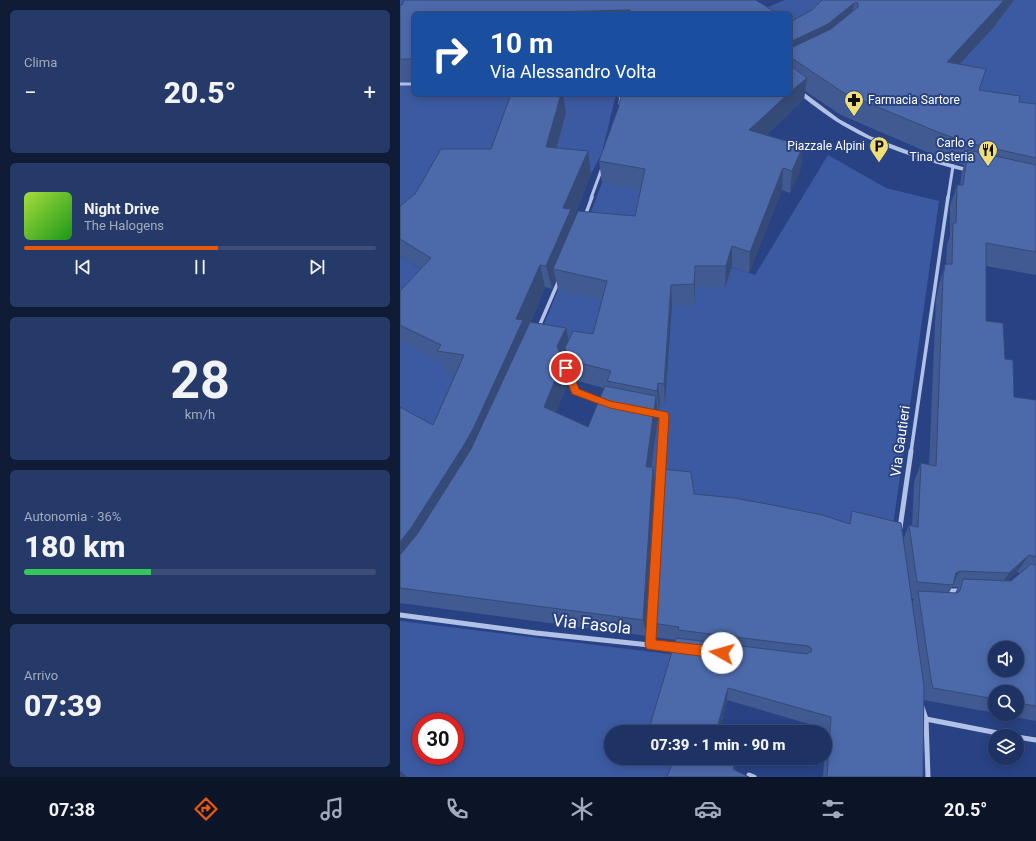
<!DOCTYPE html>
<html lang="it">
<head>
<meta charset="utf-8">
<style>
  body { margin:0; font-family:Roboto,sans-serif; background:#263a69; color:#f1f3f6; height:100vh; display:flex; flex-direction:column; font-size:15px; white-space:nowrap }
  * { box-sizing:border-box; margin:0 }
  p { font-size:13px; color:#a1aabe }
  .icon { flex:none; width:22px; height:22px; fill:none; stroke:currentColor; stroke-width:2; stroke-linecap:round; stroke-linejoin:round }
  .map { position:relative; flex:1; overflow:hidden }
  .sheet { display:flex; flex-direction:column; gap:10px; padding:10px; background:#101c36; width:400px }
  .sheet>* { flex:none }
  .hud { position:absolute; left:12px; top:12px; width:380px; height:84px; border-radius:6px; box-shadow:0 2px 10px #0003,0 0 0 1px #3c4d78; background:#1a4fa0; color:#fff; overflow:hidden }
  .buttons { position:absolute; left:588px; top:641px; display:grid; gap:8px }
  .buttons a { display:grid; place-items:center; width:36px; height:36px; border-radius:50%; background:#1e3263; box-shadow:0 2px 10px #0003,0 0 0 1px #3c4d78; font-size:20px }
  .speed { position:absolute; left:12px; top:713px; display:flex; gap:8px; font-size:20px; font-weight:700; text-align:center }
  .speed>* { display:grid; place-content:center; width:52px; height:52px; border-radius:50%; background:#1e3263; box-shadow:0 2px 10px #0003,0 0 0 1px #3c4d78; line-height:1 }
  .speed .limit { border:6px solid #d22; background:#fff; color:#111 }
  .pin { position:absolute; display:grid; place-items:center; width:34px; height:34px; color:#fff; margin:-17px; border:2px solid #fff; border-radius:50%; box-shadow:0 1px 4px #0007 }
  .me { position:absolute; width:44px; margin:-22px; rotate:277deg; stroke-linejoin:round; filter:drop-shadow(0 0 3px #0008) }
  .turn { display:flex; align-items:center; gap:14px; height:84px; padding:0 12px; font-size:18px }
  .turn .icon { width:52px; height:52px; stroke-width:2.5 }
  .turn b { display:block; font-size:28px; line-height:34px }
  .big { font-size:30px; font-weight:800; line-height:1.1 }
  .sheet .widget { flex:1; display:flex; flex-direction:column; justify-content:center; gap:6px; min-width:0; padding:0 14px; border-radius:6px; background:#263a69 }
  .sheet .dial { align-items:center; gap:0 }
  .dial b { font-size:52px; line-height:1 }
  .song { display:flex; align-items:center; gap:12px }
  .cover { width:48px; height:48px; border-radius:6px; background:linear-gradient(135deg,hsl(80 70% 55%),hsl(120 70% 35%)) }
  .played { height:4px; border-radius:2px; background:linear-gradient(90deg,#ea580c 55%,#3c4d78 55%) }
  .keys { display:flex; justify-content:space-around; direction:ltr }
  .heat { display:flex; justify-content:space-between; align-items:center; font-size:22px; direction:ltr }
  .charge { height:6px; border-radius:3px; background:linear-gradient(90deg,#34c759 36%,#3c4d78 0) }
  .trip { position:absolute; left:204px; top:725px; width:228px; height:40px; border-radius:20px; background:#1e3263; box-shadow:0 2px 10px #0003,0 0 0 1px #3c4d78; font-weight:800; line-height:40px; text-align:center }
  .dock { display:flex; height:64px; justify-content:space-around; align-items:center; background:#0c1428; color:#a1aabe }
  .dock .icon { width:28px; height:28px }
  .dock .current { color:#ea580c }
  .dock b { font-size:18px; color:#f1f3f6 }
  main { display:flex; flex:1; min-height:0 }
  .map>svg:first-child { display:block }
  .green { fill:#3c5aa1; fill-rule:evenodd }
  .lines { fill:none; stroke-linecap:round; stroke-linejoin:round }
  .minor-far2 { stroke:#b2c2e7; stroke-width:3 }
  .minor-far1 { stroke:#b2c2e7; stroke-width:3.5 }
  .minor { stroke:#b2c2e7; stroke-width:5 }
  .tertiary { fill:#b2c2e7; fill-rule:evenodd }
  .wall { fill:#415a92; fill-rule:evenodd }
  .shaded-wall { fill:#354a77 }
  .building { fill:#4c69aa; stroke:#354a77; fill-rule:evenodd }
  .route { fill:#ea580c; stroke:#983908 }
  .labels { text-anchor:middle; stroke-width:4; stroke-linejoin:round; paint-order:stroke }
  .far-poi-label { font-size:12px; fill:#fff; stroke:#284284; text-anchor:end }
  .street-label { font-size:14px; fill:#fff; stroke:#284284 }
  .near-street-label { font-size:17px; fill:#fff; stroke:#284284 }
</style>
</head>
<body>
<main>
<section class="sheet">
<div class="widget"><p>Clima</p>
<div class="heat"><a>−</a><b class="big">20.5°</b><a>+</a></div>
</div>
<div class="widget">
<div class="song"><i class="cover"></i><div><b>Night Drive</b><p>The Halogens</p></div></div>
<div class="played"></div>
<div class="keys"><svg class="icon" aria-label="previous" viewBox="0 0 24 24"><path d="M18 5L8 12l10 7zM5 5v14"/></svg><svg class="icon" aria-label="pause" viewBox="0 0 24 24"><path d="M8 5v14M16 5v14"/></svg><svg class="icon" aria-label="next" viewBox="0 0 24 24"><path d="M6 5l10 7-10 7zM19 5v14"/></svg></div>
</div>
<div class="widget dial"><b>28</b><p>km/h</p></div>
<div class="widget"><p>Autonomia · 36%</p><b class="big">180 km</b><div class="charge"></div></div>
<div class="widget"><p>Arrivo</p><b class="big">07:39</b></div>
</section>
<div class="map">
<svg width="636" height="777" viewBox="0 0 636 777">
  <rect width="100%" height="100%" fill="#284284"/>
  <g class="green">
    <path d="M0,0h222l-208,14v80h202l-14,59 -11,21 -191,62z"/>
    <path d="M385,0h85l-80,32v-18h-40z"/>
    <path d="M614,0h22v127l-94,-44 50,-55z"/>
    <path d="M428,155l58,33 53,13 -48,339 -226,-52 -12,3 -42,-91 61,-94 23,-19h30l6,-20 24,8z"/>
    <path d="M245,178l12,47 -74,8 19,-50z"/>
    <path d="M212,250l32,84 -108,10 22,-54z"/>
    <path d="M0,256l96,60 -14,62 -37,63 -45,-20z"/>
    <path d="M0,621l277,34 -23,77h-43v26h40l24,13 -2,6h-266l-7,-6zM21,722h34v34h-34z"/>
  </g>
  <g class="lines">
    <g class="minor-far2">
      <path d="M0,84h14"/>
      <path d="M220,104l1,-10"/>
      <path d="M191,198l11,-30"/>
      <path d="M548,198l5,-32"/>
    </g>
    <g class="minor-far1">
      <path d="M185,216l7,-19"/>
      <path d="M138,329l21,-49"/>
      <path d="M170,360l-4,8 9,24 29,10"/>
      <path d="M254,413l10,2 -2,37"/>
      <path d="M511,452l37,-255"/>
    </g>
    <g class="minor">
      <path d="M500,528l11,-77"/>
      <path d="M549,598l2,-7h10"/>
      <path d="M0,615l136,18 142,15"/>
      <path d="M250,645l12,-194"/>
      <path d="M522,707l4,12"/>
      <path d="M617,737l19,3"/>
      <path d="M348,777l1,-2 5,2"/>
      <path d="M528,777l-2,-58 87,17"/>
    </g>
    <path class="tertiary" d="M390,82l49,37 31,17 52,20 52,14 1,1 -3,2c-48,-12 -96,-26 -138,-53 -15,-10 -30,-22 -44,-33z"/>
  </g>
  <g class="wall">
    <path d="M422,0h192l-21,28 -34,36 21,26 39,12 17,2v171l-50,-9v55l19,38 9,38 22,3v321l-37,-7h18v-22h-22v21l-71,-13v-2l-1,79h-100l3,-48 -99,-29 -8,32h-71l27,-92 -21,-3 -2,-14 42,-129 154,29 4,-12 51,29 6,-15 3,1 2,-44 7,-19 8,2 7,-166 3,-14 6,-21h1l1,-19 3,-9v-30l7,-21h3l2,-13 2,-7 -30,-10 -93,-40 -36,-24 -1,8 -38,36 37,11 -2,22 -11,25 -8,-3 -33,83 -17,-6 -7,20h-30v18l-23,1 -7,98 -5,-1 -1,8 -2,-1 1,7 -7,50h2l3,20 -9,149 -247,-33v-196l33,18 22,-51 -9,-1 -4,-10 -42,-22v-50l21,-22 -21,-13v-50l91,-57 20,-55h52l3,19 -9,35 34,26 -18,45v3l62,-6 5,-26 -38,-7 -3,-22 20,-55 171,-84 22,-12zM156,279l2,11 44,10 -9,34 -24,6 -3,-12 -35,-6 14,-35 7,2zM167,358l3,10 4,12 30,8 -16,39 -32,-15 12,-29 -4,-18zM617,572l3,1 -9,8h-4zM552,587h6l-3,6h-6zM511,598l3,1 -2,4z"/>
    <path d="M0,5h2l376,9h-364v66l-14,1z"/>
    <path d="M251,758h80l5,3 -1,9 -65,-1z"/>
  </g>
  <g class="shaded-wall">
    <path d="M604,0h10l-21,28 -51,55 5,-21z"/>
    <path d="M454,3l-3,21 -58,35h-2l-1,4v-21z"/>
    <path d="M407,78l-3,21 -56,52 1,-21 39,-36h2v-2z"/>
    <path d="M161,94h2l3,19 -16,57 -4,-23z"/>
    <path d="M403,146l-2,22 -11,25 2,-22z"/>
    <path d="M188,151l3,23 -18,45 2,13 -22,37 3,10 -4,10 -6,-23 17,-58z"/>
    <path d="M383,168l-1,22 -33,83 1,-21z"/>
    <path d="M332,246v21l-7,20 1,-21z"/>
    <path d="M140,265l5,22 -18,45 -45,115 -82,129v-34l116,-223z"/>
    <path d="M295,266v39l-1,-21z"/>
    <path d="M271,285l1,21 -7,98 -1,-20z"/>
    <path d="M166,328l5,22 -6,-2 2,10 -3,7 4,18 -18,45 -6,-21 13,-61z"/>
    <path d="M258,383l2,20 -1,8 -2,-20z"/>
    <path d="M256,396l2,21 -9,69 -3,-19z"/>
    <path d="M253,467l3,20 -9,149 -4,-16z"/>
    <path d="M629,555l-12,17 -19,17 11,-16z"/>
    <path d="M560,571l-8,14 4,-12z"/>
    <path d="M328,688l-1,12 -8,32h-3z"/>
    <path d="M336,761l-1,10 -2,-2z"/>
    <path d="M0,771l7,6h-7z"/>
  </g>
  <g class="building">
    <path d="M4,0h352l22,14h-149l1,-4 -116,3v1h-100v45h-14v-54h2z"/>
    <path d="M422,0h182l-6,7 -51,55 39,7 -7,21 41,6 -1,6 17,2v54l-67,-15 -29,-10 -96,-40 -51,-34h-2v7l16,12 -17,14v-46l3,1 38,-18 27,-22v-4h-4l-26,21 -38,18v1v-21l22,-12z"/>
    <path d="M111,94h50l-15,53 42,4 -25,57 8,1 -25,57 -6,-1 -24,54 7,1 -49,107 -10,18 -53,83 -11,14v-135l33,18 31,-70 -27,-4 4,-6 -41,-20v-34l31,-33 -31,-19v-33l15,-12 26,-45h50z"/>
    <path d="M221,94h167l-39,36 54,16 -11,25 -9,-3 -33,84 -18,-6 -6,20h-31l-1,18 -23,1 -7,99 -6,-1 -1,8 -50,-10 4,-10 -42,-11 -4,-12 8,-17 20,3 14,-53 -54,-12 25,-58 57,5 10,-47 -46,-8 20,-55z"/>
    <path d="M568,150l68,15v87l-50,-9v78l17,2 2,36 8,1 1,37 22,3v157l-7,-2 -20,18 -49,-2 -4,2 -3,12 -36,-3 -8,-57 9,2 3,-64 15,3 7,-188 2,-14h7l1,-41h3l1,-38h6z"/>
    <path d="M130,322l36,6 -9,18 6,15 -19,46 44,20 17,-41 51,10 -10,71h7l-10,153 -243,-32v-33l18,-22 53,-84z"/>
    <path d="M262,469l29,3 3,22 40,4 33,6 55,11 28,9 2,-13 49,12 23,163 -1,91h-96l4,-60 -103,-29 -12,44h-68l28,-94 131,16 5,-3 -1,-3 -3,-2 -130,-16 1,-3 -27,-4z"/>
    <path d="M631,564l5,1v141l-19,-3v-11h-22v7l-62,-11 -2,-9 -13,-88 39,2 3,-2 3,-12 48,2zM595,648h22v22h-22z"/>
    <path d="M267,758h64l5,3 -3,8 16,8h-82l6,-16z"/>
  </g>
  <path class="route" d="M166,364l5,4 8,21 31,12 57,11 2,3 -13,225 66,7 4,2 1,4 -1,4 -4,2 -75,-10 -2,-4 14,-227 -49,-10 -38,-14 -10,-26z"/>
  <defs>
    <g id="pharmacy-pin" transform="scale(1)"><path d="M0 17L-7.5 6A9.5 9.5 0 1 1 7.5 6Z" fill="#efde78" stroke="#284284"/><path d="M-2-6h4v4h4v4h-4v4h-4v-4h-4v-4h4Z" fill="#111"/></g>
    <g id="parking-pin" transform="scale(1)"><path d="M0 17L-7.5 6A9.5 9.5 0 1 1 7.5 6Z" fill="#efde78" stroke="#284284"/><path d="M-3.5-5.5H1a3.5 3.5 0 0 1 0 7H-1V5.5H-3.5ZM-1-3.4V-.6H.8a1.4 1.4 0 0 0 0-2.8Z" fill="#111"/></g>
    <g id="restaurant-pin" transform="scale(1)"><path d="M0 17L-7.5 6A9.5 9.5 0 1 1 7.5 6Z" fill="#efde78" stroke="#284284"/><path d="M-5-6h1v4h1v-4h1v4h1v-4h1v5L-1.5 .5V6h-2V.5L-5-1ZM5-6V6H3V1.5H1.5Q1.5-4 5-6Z" fill="#111"/></g>
  </defs>
  <g fill-rule="evenodd">
    <use href="#pharmacy-pin" x="454" y="100"/>
    <use href="#parking-pin" x="479" y="146"/>
    <use href="#restaurant-pin" x="588" y="150"/>
  </g>
  <g class="labels">
    <g class="far-poi-label">
      <text x="468" y="104" text-anchor="start">Farmacia Sartore</text>
      <text x="574" y="147">Carlo e<tspan x="574" dy="14">Tina Osteria</tspan></text>
      <text x="465" y="150">Piazzale Alpini</text>
    </g>
    <g class="street-label">
      <text transform="translate(500 441) rotate(-82)" y="5">Via Gautieri</text>
    </g>
    <g class="near-street-label">
      <text transform="translate(192 624) rotate(6)" y="6">Via Fasola</text>
    </g>
  </g>
</svg>
<div class="buttons">
<a><svg class="icon" aria-label="sound" viewBox="0 0 24 24"><path d="M4 9h4l5-4v14l-5-4H4zM17 9q2 3 0 6"/></svg></a>
<a><svg class="icon" aria-label="search" viewBox="0 0 24 24"><circle cx="10" cy="10" r="6"/><path d="M15 15l6 6"/></svg></a>
<a><svg class="icon" aria-label="layers" viewBox="0 0 24 24"><path d="M12 4l9 5-9 5-9-5zM3 14l9 5 9-5"/></svg></a>
</div>
<div class="speed"><div class="limit">30</div></div>
<div class="pin" style="left:166px;top:368px;background:#d93025"><svg class="icon" aria-label="arrive" viewBox="0 0 24 24"><path d="M6 21V4h12l-3 4 3 4H6"/></svg></div>
<svg class="me" style="left:322px;top:653px" viewBox="-20 -20 40 40"><circle r="19" fill="#fff"/><path d="M0-13L10 11 0 6-10 11z" fill="#ea580c"/></svg>
<div class="trip">07:39 · 1 min · 90 m</div>
<div class="hud">
<div class="turn"><svg class="icon" aria-label="right" viewBox="0 0 24 24"><path d="M7 20v-9h11M14 6l5 5-5 5"/></svg><div><b>10 m</b>Via Alessandro Volta</div></div>
</div>
</div>
</main>
<nav class="dock">
<b>07:38</b>
<svg class="icon current" aria-label="directions" viewBox="0 0 24 24"><path d="M12 3l9 9-9 9-9-9zM9 14v-3h6M13 9l2 2-2 2"/></svg>
<svg class="icon" aria-label="music" viewBox="0 0 24 24"><path d="M9 18V5l10-2v13"/><circle cx="6" cy="18" r="3"/><circle cx="16" cy="16" r="3"/></svg>
<svg class="icon" aria-label="phone" viewBox="0 0 24 24"><path d="M5 4h4l2 5-3 2q2 4 5 5l2-3 5 2v4C11 20 4 13 5 4z"/></svg>
<svg class="icon" aria-label="climate" viewBox="0 0 24 24"><path d="M12 3v18M4 7l16 10M4 17L20 7"/></svg>
<svg class="icon" aria-label="car" viewBox="0 0 24 24"><path d="M5 17H2v-5l4-1 3-4h7l3 4 3 1v5h-3M9 17h6M6 11h13"/><circle cx="7" cy="17" r="2"/><circle cx="17" cy="17" r="2"/></svg>
<svg class="icon" aria-label="filters" viewBox="0 0 24 24"><path d="M4 7h16M4 17h16"/><circle cx="9" cy="7" r="2"/><circle cx="15" cy="17" r="2"/></svg>
<b>20.5°</b>
</nav>
</body>
</html>
